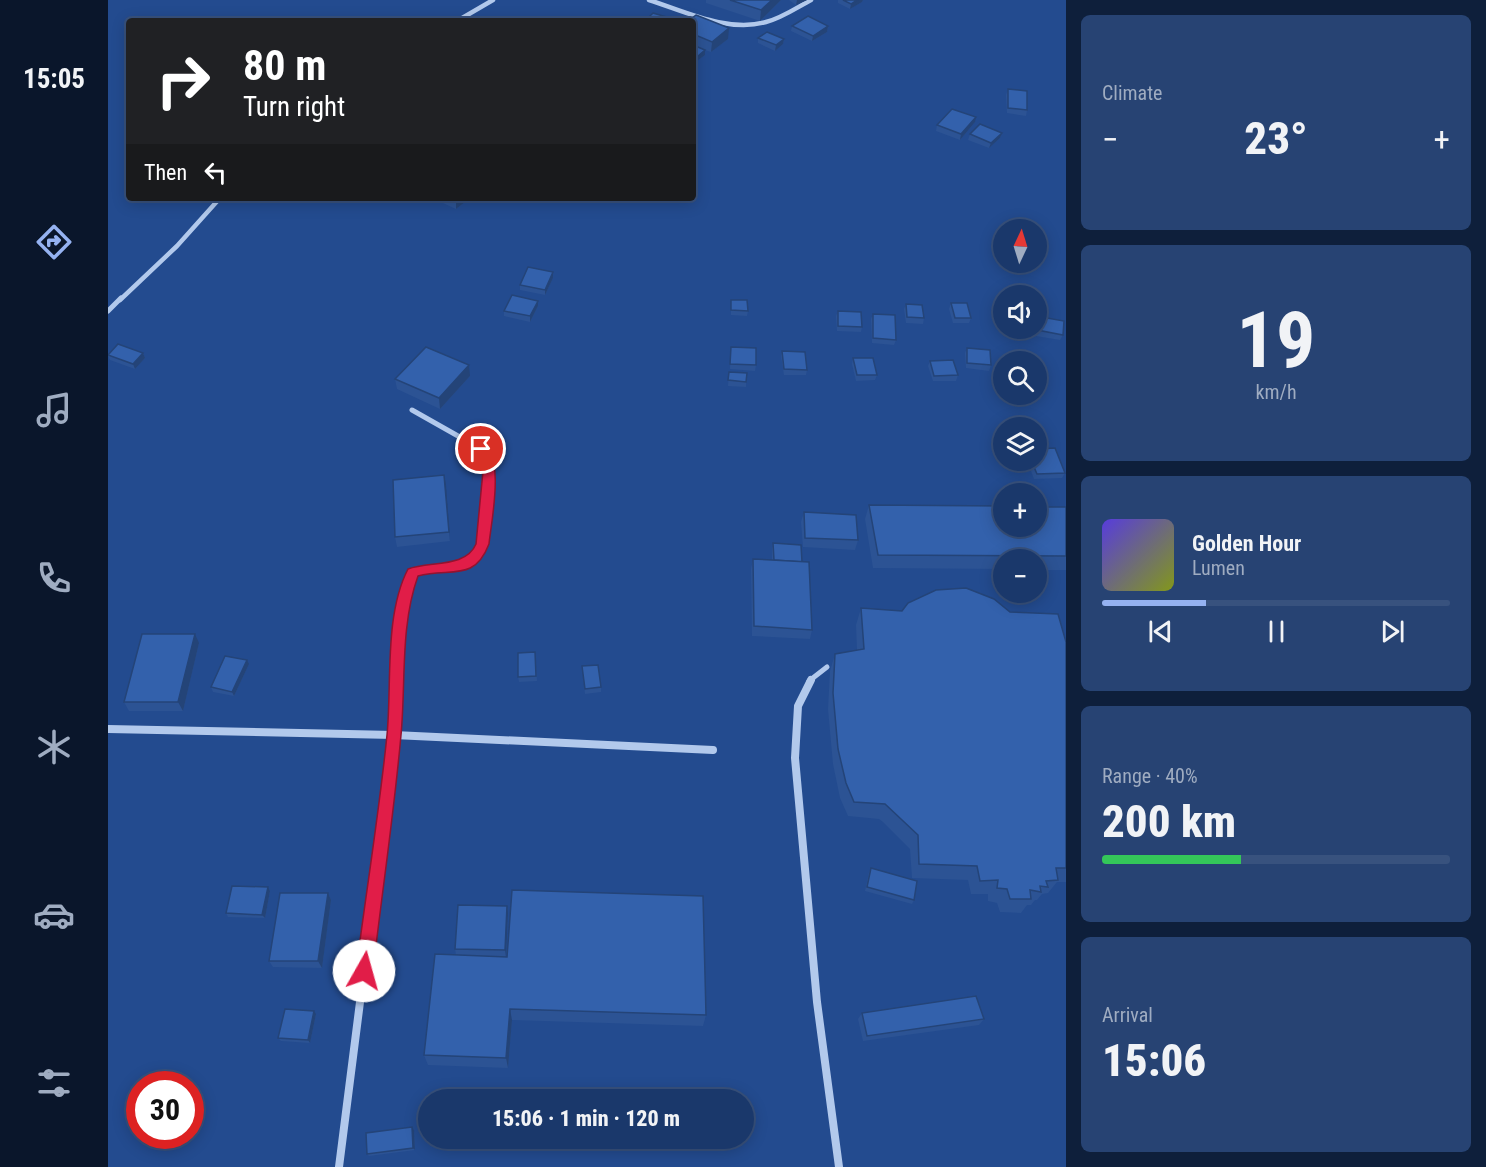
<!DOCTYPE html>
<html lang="en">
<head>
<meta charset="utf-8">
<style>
  body { margin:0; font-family:"Roboto Condensed",sans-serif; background:#274373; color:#f1f3f6; height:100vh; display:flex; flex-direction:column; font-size:22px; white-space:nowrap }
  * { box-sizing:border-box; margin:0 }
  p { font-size:20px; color:#9facc1 }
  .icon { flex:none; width:33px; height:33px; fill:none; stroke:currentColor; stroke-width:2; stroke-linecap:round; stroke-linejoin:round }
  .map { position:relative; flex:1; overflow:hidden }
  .panel { display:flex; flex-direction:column; gap:15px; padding:15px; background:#0e1f3b; width:420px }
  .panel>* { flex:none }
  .guide { position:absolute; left:18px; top:18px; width:570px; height:183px; border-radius:6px; box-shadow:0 3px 15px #0003,0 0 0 2px #38527e; background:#202124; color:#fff; overflow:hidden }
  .needle { width:39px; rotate:4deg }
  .tools { position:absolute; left:885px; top:219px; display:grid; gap:12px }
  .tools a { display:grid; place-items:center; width:54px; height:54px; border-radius:50%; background:#1a386b; box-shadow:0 3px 15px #0003,0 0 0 2px #38527e; font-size:30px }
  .speed { position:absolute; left:18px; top:1071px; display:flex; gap:12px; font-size:30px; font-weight:700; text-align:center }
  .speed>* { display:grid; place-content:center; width:78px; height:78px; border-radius:50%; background:#1a386b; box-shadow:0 3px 15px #0003,0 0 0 2px #38527e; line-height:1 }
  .speed .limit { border:9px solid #d22; background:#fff; color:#111 }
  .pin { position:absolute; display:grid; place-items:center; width:51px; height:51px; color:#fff; margin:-26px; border:3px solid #fff; border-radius:50%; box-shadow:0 2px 6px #0007 }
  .me { position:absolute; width:66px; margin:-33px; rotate:7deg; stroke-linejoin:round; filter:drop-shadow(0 0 4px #0008) }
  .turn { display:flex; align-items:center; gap:21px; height:126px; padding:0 18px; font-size:27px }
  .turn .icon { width:78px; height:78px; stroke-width:2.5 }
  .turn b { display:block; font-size:42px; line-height:51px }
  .then { display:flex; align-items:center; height:57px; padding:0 18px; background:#0003; gap:12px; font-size:22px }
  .big { font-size:45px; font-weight:800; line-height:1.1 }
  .panel .card { flex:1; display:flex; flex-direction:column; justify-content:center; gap:9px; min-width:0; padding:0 21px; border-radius:9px; background:#274373 }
  .panel .dial { align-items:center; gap:0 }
  .dial b { font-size:78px; line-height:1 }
  .song { display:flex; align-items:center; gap:18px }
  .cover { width:72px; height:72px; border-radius:9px; background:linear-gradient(135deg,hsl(250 70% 55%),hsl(70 70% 35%)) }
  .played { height:6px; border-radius:3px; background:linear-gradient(90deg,#95b2f1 30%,#38527e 30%) }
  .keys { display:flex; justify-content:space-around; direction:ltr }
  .heat { display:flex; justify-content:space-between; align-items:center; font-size:33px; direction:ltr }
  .charge { height:9px; border-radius:4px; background:linear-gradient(90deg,#34c759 40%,#38527e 0) }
  .trip { position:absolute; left:310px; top:1089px; width:336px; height:60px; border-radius:30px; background:#1a386b; box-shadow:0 3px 15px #0003,0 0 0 2px #38527e; font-weight:800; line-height:60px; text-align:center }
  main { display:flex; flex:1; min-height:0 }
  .dock { display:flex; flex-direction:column; width:108px; justify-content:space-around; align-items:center; background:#0a162b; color:#9facc1 }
  .dock .icon { width:42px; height:42px }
  .dock .on { color:#95b2f1 }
  .dock b { font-size:27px; color:#f1f3f6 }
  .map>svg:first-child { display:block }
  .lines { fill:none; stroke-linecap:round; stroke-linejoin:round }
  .street-far2 { stroke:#b2c9ec; stroke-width:4.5 }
  .street-far1 { stroke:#b2c9ec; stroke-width:5 }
  .street { stroke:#b2c9ec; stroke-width:8 }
  .wall { fill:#2c5394 }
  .shaded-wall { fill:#244478 }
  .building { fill:#3361ac; stroke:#244478; stroke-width:1.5 }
  .route { fill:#e11d48; stroke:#92132f; stroke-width:1.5 }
</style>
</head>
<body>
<main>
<nav class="dock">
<b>15:05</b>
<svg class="icon on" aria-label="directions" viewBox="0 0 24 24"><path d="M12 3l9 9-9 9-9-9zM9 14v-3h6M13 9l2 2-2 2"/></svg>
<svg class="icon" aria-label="music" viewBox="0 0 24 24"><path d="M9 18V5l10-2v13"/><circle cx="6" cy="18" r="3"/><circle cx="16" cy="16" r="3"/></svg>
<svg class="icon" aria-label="phone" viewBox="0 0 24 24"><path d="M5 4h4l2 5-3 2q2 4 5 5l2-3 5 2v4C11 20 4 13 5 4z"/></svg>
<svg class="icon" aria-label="climate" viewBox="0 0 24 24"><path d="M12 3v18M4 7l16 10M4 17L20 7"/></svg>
<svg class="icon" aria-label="car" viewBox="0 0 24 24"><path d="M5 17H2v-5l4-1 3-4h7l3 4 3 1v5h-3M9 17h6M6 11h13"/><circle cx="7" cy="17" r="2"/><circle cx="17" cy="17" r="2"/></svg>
<svg class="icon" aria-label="filters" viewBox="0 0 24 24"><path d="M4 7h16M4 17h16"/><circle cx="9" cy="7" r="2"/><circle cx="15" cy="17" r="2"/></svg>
</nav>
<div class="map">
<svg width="958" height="1167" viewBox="0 0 958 1167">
  <rect width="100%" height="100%" fill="#234b8f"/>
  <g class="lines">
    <g class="street-far2">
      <path d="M541,0c35,11 79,33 117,22 16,-4 30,-14 45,-22"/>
      <path d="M349,21l36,-21"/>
      <path d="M12,300l57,-54 43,-48"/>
    </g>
    <g class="street-far1">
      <path d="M0,311l13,-13"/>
      <path d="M289,681l4,-63 11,-45 49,-7 15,-11 6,-11 8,-73 -9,-22 -69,-39"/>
      <path d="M701,681l18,-14"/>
    </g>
    <g class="street">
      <path d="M703,680l-13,26 -3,52 22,244 22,165"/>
      <path d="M0,729l286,6 319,15"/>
      <path d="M231,1167l55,-432 3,-55"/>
    </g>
  </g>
  <g class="wall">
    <path d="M598,0h75l-21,21 -54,-18z"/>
    <path d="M681,0h18l-11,5z"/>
    <path d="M730,0h25l-1,2 -12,7 -12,-6z"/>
    <path d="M585,21l35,18 -17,13 -6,-2v5l-8,6 -4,-2z"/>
    <path d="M684,26h36l-1,6 -15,9 -21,-10z"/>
    <path d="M650,38l26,1 -1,5 -8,7 -17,-8z"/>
    <path d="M900,89l19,21 -1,6 -19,-3 -1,-18z"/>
    <path d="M867,122l-15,18 -24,-9 1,-6z"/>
    <path d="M894,133l-2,5 -11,10 -21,-8 2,-6z"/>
    <path d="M324,198h38l-14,11z"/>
    <path d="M445,278l-8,17 -25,-5v-5z"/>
    <path d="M623,300l17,11 -1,5 -16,-1z"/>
    <path d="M843,303l20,15 -2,5h-16l-4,-14z"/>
    <path d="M798,304l18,14 -1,6 -17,-1 -2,-14z"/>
    <path d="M430,306l-8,16 -26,-6v-5z"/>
    <path d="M730,311l24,16 -1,5 -24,-1 -1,-15z"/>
    <path d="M765,314l23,26 -2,5 -22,-2 -1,-24z"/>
    <path d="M923,328h5l27,7 -3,5 -30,-5z"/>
    <path d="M623,347l25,18 -1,6 -25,-2z"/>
    <path d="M859,348l24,17 -2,6 -23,-3 -1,-15z"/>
    <path d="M674,351l25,19 -1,5h-22l-3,-19z"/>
    <path d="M35,353l2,5 -10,11 -25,-9 -2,-5z"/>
    <path d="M745,358l24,17 -2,5 -19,1 -4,-17z"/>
    <path d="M822,361l28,14 -2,6h-23l-5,-15z"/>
    <path d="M621,372l17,10v5l-18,-1z"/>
    <path d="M362,376l-30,33 -43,-20 -2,-10z"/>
    <path d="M919,460h9l29,13 -3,5 -28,1z"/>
    <path d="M336,475l6,66 -53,6 -2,-10z"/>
    <path d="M761,505l197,2v63h-30v-10h-32v9l-131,-1 -8,-49z"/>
    <path d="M696,512l54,28 -3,10 -52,-3 -2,-25z"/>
    <path d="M665,543l29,19 10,68 -2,9 -58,-3 -1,-67 2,-10 19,1v-12z"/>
    <path d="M753,608l41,3 108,1 56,30v240h-9l-9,11 -6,1 -5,6h-2l-4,5h-4l-6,8 -21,-1 -3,-9 -9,-2v-7h-17l-3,-14 -56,-2 -2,-29 -27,-27 -4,-3 -31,-3 -8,-18 -7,-34 -5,-55 2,-38 5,-17 22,-4 -1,-25z"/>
    <path d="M91,643l-16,68h-54l-5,-9z"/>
    <path d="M427,652l2,29 -18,1 -1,-5z"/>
    <path d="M141,664l-15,32 -21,-4 -2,-5z"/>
    <path d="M474,666l19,21v5l-16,2z"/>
    <path d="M763,868l43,32 -2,4 -47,-13 4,-19z"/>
    <path d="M160,887l2,4 -5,27 -37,-1 -2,-4z"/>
    <path d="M220,893l3,7 -9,68 -49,-1 -4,-6z"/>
    <path d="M399,906l1,7 -2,43 200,59 -3,11 -191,-6 -4,48 -80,-3 -4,-10 32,-100 -1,-6z"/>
    <path d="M754,1013l122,6 -5,6 -116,16 -5,-22z"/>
    <path d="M208,1014l-6,29 -29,-2 -3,-3z"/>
    <path d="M304,1127l2,3 1,20 -46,6 -2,-2z"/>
  </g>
  <g class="shaded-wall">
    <path d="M664,0h9l-21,21 1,-11z"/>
    <path d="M689,0h10l-11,5z"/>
    <path d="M749,0h6l-1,2 -12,7 1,-5z"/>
    <path d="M720,26l-1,6 -15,9 1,-5z"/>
    <path d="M621,28l-1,11 -17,13 1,-10z"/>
    <path d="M676,39l-1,5 -8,7 1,-6z"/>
    <path d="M597,50v5l-8,6 1,-5z"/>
    <path d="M868,117l-1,5 -15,18 1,-6z"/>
    <path d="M894,133l-2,5 -11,10 2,-5z"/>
    <path d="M348,198h14l-14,11z"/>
    <path d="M445,272v6l-8,17v-5z"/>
    <path d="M430,301v5l-8,16v-6z"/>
    <path d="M35,353l2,5 -10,11 -2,-5z"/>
    <path d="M361,365l1,11 -30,33 -1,-11z"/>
    <path d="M336,475l2,10 4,56 -1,-9z"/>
    <path d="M87,634l4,9 -16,68 -5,-9z"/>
    <path d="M139,660l2,4 -15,32 -2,-4z"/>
    <path d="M160,887l2,4 -5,27 -3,-3z"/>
    <path d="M220,893l3,7 -9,68 -4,-7z"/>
    <path d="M399,906l1,7 -2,44 -1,-7z"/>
    <path d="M402,1009l2,11 -4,48 -2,-10z"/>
    <path d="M206,1011l2,3 -6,29 -2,-3z"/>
    <path d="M304,1127l2,3 1,20 -2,-2z"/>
  </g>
  <g class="building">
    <path d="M622,0h42l-11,10z"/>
    <path d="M735,0h14l-6,4z"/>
    <path d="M545,13l27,8h-35z"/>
    <path d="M588,15l33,13 -17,14 -19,-8v-13h-5z"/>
    <path d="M700,16l20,10 -15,10 -21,-10z"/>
    <path d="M659,32l17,7 -8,6 -18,-7z"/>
    <path d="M585,45l12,5 -7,6 -5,-2z"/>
    <path d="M900,89l19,2v19l-19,-2z"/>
    <path d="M844,109l24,8 -15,17 -24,-9z"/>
    <path d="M872,124l22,9 -11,10 -21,-9z"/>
    <path d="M420,267l25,5 -8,18 -25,-5z"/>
    <path d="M404,295l26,6 -8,15 -26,-5z"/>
    <path d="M623,300h16l1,11 -17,-1z"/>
    <path d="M843,303h16l4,15h-16z"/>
    <path d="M798,304l16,1 2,13 -17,-1z"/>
    <path d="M730,311l23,1 1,15 -24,-1z"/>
    <path d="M765,314l22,1 1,25 -23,-2z"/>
    <path d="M928,316l28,5 -1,14 -31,-6 4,-1z"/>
    <path d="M10,344l25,9 -10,11 -25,-9z"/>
    <path d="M318,347l43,18 -30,33 -44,-19z"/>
    <path d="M623,347l25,1v17l-26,-1z"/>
    <path d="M859,348l23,2 1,15 -24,-2z"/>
    <path d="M674,351l23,1 2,18 -23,-1z"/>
    <path d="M745,358h20l4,17h-20z"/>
    <path d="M845,360l5,15 -24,1 -4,-15z"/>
    <path d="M621,372l18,1 -1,9 -18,-2z"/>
    <path d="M947,448l10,25 -28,1 -6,-14h5v-11z"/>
    <path d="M336,475l5,57 -54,5 -2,-57z"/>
    <path d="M761,505l135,1v20h32v-19h30v49l-188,-1z"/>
    <path d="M696,512l52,3 2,25 -53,-2z"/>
    <path d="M665,543l28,2 1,17 -28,-2z"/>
    <path d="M645,559l56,3 3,68 -58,-4z"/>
    <path d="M858,588l28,11 16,13 48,2 8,28v226h-10l2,12 -12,1 2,6 -8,-1 1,6 -11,-2 1,9h-21l-3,-10 -10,-1 1,-8 -18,1 -3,-15 -58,-2 -1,-29 -33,-31 -31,-2 -8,-19 -8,-34 -5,-56 2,-39 29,-5 -3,-41 41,3 6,-8 28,-13z"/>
    <path d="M34,634h53l-17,68h-54z"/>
    <path d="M427,652l1,24 -18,1v-24z"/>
    <path d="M117,656l22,4 -15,32 -21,-5z"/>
    <path d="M490,665l3,22 -16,2 -3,-23z"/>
    <path d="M763,868l46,13 -3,19 -47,-13z"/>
    <path d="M124,886l36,1 -6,28 -36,-2z"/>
    <path d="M404,890l191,6 3,119 -196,-6 -4,49 -82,-3 11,-101 72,3z"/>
    <path d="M172,893h48l-10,68h-49z"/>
    <path d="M350,905l49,1 -2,44 -50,-1z"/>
    <path d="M868,996l8,23 -117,17 -5,-23z"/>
    <path d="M177,1009l29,2 -6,29 -30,-2z"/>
    <path d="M304,1127l1,21 -46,6 -1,-21z"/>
  </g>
  <path class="route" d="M373,445c25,8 10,78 8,99 -15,39 -39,23 -71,32 -18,50 -12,107 -17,159 -7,79 -19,157 -28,236l-3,6 -6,2 -5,-2 -3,-6c10,-79 23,-157 31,-236 5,-50 -3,-120 21,-166 22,-8 58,-1 68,-25l7,-73 -2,-11 -7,-11z"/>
</svg>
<div class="tools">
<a><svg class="needle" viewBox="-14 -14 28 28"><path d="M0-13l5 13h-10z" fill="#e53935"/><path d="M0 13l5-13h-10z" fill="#9facc1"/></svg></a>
<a><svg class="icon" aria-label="sound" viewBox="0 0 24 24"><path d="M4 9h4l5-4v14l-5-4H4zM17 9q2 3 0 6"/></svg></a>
<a><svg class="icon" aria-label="search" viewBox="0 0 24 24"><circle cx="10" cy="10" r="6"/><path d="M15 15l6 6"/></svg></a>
<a><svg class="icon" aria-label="layers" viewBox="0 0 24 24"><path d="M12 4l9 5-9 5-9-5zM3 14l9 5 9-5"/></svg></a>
<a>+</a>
<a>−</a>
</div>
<div class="speed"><div class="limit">30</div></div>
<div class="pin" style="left:373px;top:449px;background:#d93025"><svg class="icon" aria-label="arrive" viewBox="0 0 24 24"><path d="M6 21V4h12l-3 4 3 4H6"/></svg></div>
<svg class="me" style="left:256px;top:971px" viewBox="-20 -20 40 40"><circle r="19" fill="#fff"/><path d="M0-13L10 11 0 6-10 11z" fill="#e11d48"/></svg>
<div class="trip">15:06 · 1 min · 120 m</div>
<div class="guide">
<div class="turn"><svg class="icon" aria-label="right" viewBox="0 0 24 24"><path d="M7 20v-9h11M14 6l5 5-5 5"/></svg><div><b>80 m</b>Turn right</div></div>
<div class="then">Then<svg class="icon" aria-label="left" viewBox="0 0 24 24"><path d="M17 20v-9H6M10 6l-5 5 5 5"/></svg></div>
</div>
</div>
<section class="panel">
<div class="card"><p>Climate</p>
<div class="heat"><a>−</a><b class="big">23°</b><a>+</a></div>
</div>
<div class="card dial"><b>19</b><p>km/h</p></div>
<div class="card">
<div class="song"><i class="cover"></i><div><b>Golden Hour</b><p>Lumen</p></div></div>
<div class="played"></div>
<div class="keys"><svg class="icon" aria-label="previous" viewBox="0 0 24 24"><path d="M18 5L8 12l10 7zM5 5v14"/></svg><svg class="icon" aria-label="pause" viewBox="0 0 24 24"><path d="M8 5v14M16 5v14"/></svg><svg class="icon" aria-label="next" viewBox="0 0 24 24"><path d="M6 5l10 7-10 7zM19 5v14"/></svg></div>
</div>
<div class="card"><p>Range · 40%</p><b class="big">200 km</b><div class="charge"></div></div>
<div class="card"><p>Arrival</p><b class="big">15:06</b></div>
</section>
</main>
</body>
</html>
